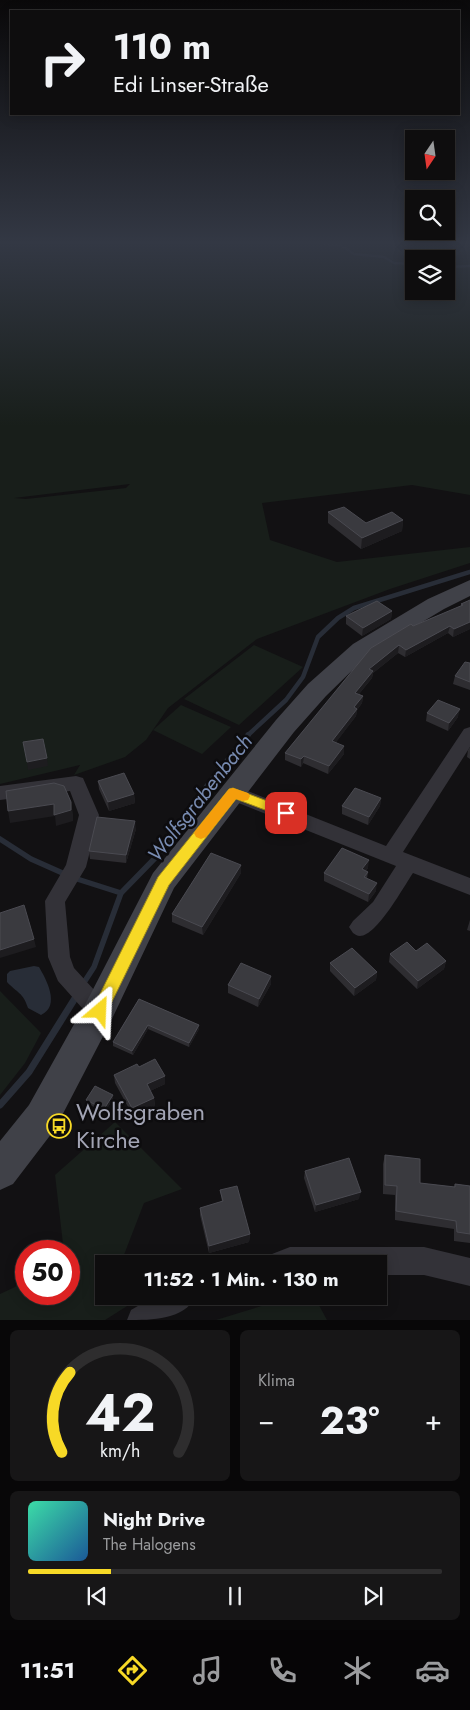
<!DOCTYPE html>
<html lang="de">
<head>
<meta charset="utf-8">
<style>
  body { margin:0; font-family:Jost,sans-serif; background:#171617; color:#f1f3f6; height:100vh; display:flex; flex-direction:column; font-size:19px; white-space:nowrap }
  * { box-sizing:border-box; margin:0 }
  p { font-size:16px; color:#9b9c9e }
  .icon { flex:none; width:28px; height:28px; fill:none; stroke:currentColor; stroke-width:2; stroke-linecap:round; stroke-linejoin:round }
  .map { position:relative; height:1320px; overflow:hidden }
  .details { display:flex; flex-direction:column; gap:10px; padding:10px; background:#080708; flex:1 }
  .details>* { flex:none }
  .top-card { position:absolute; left:10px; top:10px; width:450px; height:105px; border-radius:0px; box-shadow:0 2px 12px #0003,0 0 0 1px #2e2d2e; background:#0e0d0e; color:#f1f3f6; overflow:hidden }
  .needle { width:32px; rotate:193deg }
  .tools { position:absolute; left:405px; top:130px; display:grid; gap:10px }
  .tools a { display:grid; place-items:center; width:50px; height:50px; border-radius:0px; background:#0e0d0e; box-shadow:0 2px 12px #0003,0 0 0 1px #2e2d2e; font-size:25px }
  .speed { position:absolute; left:15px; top:1240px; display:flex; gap:10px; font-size:25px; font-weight:700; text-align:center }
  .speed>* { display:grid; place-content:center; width:65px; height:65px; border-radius:50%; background:#0e0d0e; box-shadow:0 2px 12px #0003,0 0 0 1px #2e2d2e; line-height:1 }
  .speed .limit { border:8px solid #d22; background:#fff; color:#111 }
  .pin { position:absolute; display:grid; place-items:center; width:42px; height:42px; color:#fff; margin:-21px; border-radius:10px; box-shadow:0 2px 8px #0006 }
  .me { position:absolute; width:55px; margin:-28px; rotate:26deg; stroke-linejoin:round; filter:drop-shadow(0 0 4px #0008) }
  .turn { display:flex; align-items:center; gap:18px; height:105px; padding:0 20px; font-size:22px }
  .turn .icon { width:65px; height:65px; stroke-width:2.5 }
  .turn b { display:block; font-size:35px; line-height:42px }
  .big { font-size:38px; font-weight:700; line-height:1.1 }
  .details .widget { flex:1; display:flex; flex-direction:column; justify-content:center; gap:8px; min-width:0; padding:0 18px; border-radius:8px; background:#171617 }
  .details .dial { align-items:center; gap:0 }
  .dial svg { height:130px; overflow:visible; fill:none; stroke:#2e2d2e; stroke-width:7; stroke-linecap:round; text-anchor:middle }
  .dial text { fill:#f1f3f6; stroke:none }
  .song { display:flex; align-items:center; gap:15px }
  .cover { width:60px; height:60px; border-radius:8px; background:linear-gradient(135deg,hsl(160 70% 55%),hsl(210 70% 35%)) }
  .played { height:5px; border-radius:2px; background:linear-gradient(90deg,#f7d926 20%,#2e2d2e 20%) }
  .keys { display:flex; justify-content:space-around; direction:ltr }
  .heat { display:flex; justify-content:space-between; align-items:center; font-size:28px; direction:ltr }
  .details .tiles { flex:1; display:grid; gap:10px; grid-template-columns:1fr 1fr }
  .widget:last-child { grid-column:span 2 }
  .trip { position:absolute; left:95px; top:1255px; width:292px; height:50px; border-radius:0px; background:#0e0d0e; box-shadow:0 2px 12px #0003,0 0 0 1px #2e2d2e; font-weight:700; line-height:50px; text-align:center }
  .tabs { display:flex; height:80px; justify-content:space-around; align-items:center; background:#060506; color:#9b9c9e }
  .tabs .icon { width:35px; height:35px }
  .tabs .active { color:#f7d926 }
  .tabs b { font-size:22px; color:#f1f3f6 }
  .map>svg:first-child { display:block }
  .green { fill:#181e1a; fill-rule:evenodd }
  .water { fill:#282d37 }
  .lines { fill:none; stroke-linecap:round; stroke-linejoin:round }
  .stream-far3 { stroke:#282d37; stroke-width:2.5 }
  .stream-far2 { stroke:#282d37; stroke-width:4.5 }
  .stream-far1 { stroke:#282d37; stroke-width:5.5 }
  .stream { stroke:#282d37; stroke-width:7 }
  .minor { fill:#333238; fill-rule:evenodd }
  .secondary { fill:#404148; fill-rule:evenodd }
  .wall { fill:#2e2d31 }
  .shaded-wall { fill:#1d1c1f }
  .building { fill:#3a3a3f; stroke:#4a4a51 }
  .route { fill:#f7d926; stroke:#a18d19 }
  .slow { fill:#f59e0b }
  .labels { text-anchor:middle; stroke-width:5; stroke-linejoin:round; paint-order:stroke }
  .water-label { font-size:21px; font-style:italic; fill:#788bb1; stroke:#0d0c0e }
  .near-poi-label { font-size:24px; fill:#a2a4b4; stroke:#0d0c0e; text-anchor:start }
</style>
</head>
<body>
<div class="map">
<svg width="470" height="1320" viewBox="0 0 470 1320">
  <rect width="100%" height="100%" fill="#121113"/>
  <g class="green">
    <path d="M0,242h470v253l-58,-10 -150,18 8,37 67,22 133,-15v16l-80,26 -133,50 -89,69 -22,32 -21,17 -51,18 6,-10 -80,19zM414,259h32v32h-32zM130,484l-4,4 -100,11 -12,-1z"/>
    <path d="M254,645l49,22 -64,58 -55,-26z"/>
    <path d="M181,705l50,22 -29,27 -49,-24z"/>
    <path d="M0,991l41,42 -16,30 -25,32z"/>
    <path d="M115,1122l67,67 -38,14 -22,57 12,4h-30v32h39l-38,24h-105v-26l15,-7 11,-10v17h43v-43h-13l7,-7 -8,-69z"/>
    <path d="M294,1296h20l13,24h-111z"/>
  </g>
  <path class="water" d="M34,966l5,1c7,12 22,39 2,48l-13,-7c-5,-16 -11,-15 -21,-26v-8l3,-3z"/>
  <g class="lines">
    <g class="stream-far3">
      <path d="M315,242l27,4 12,8 30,3 10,6 20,1"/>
      <path d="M446,267l24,-1"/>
    </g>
    <path class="stream-far2" d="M247,736l39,-36 17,-23 15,-40 20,-19 16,-10 116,-36"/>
    <g class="stream-far1">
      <path d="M0,839l31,20 36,16"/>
      <path d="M74,878l47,15"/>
      <path d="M83,984l11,-17 27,-74 38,-39 48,-68 41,-51"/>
    </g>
    <path class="stream" d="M0,1105l29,-33 48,-77"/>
    <g class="minor">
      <path d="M470,727v20l-67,105 67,26v17l-57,-22c-9,13 -36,63 -53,63 -3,0 -5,-2 -7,-3l-4,-6 4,-6 20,-19 23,-36 -170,-68 -2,-5 2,-5 7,-2 7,2 146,58 78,-117z"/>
      <path d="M76,776l7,2 16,37 -13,52 -21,35 5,55 4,11 33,36 3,7 -3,7 -8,3 -8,-3 -33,-37 -10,-24 -3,-56 21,-36 13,-50 -9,-24 -70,9v-14z"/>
      <path d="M290,1247h134l46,11v28l-46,-11h-45v-11h-110l3,-10z"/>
      <path d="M155,1296h41c-12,24 -44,24 -69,24l4,-10z"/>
    </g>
    <path class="secondary" d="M470,580v16l-26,13 -75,45 -43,42 -32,36 -120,156 -63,133 -56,108 -42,55 -13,6v-49l29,-36 58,-104 66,-128 123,-153 32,-36 45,-40 75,-45z"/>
  </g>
  <g class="wall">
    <path d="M328,512l38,11 37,-3 -1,11 -41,18 -33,-26z"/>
    <path d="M470,600v29l-17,8 -5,-4 -43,24 -7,-4 -25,20 -1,5 -13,16 4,2 -1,7 -5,7 -1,6 -20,26 8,12 -16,20 -25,-11 -2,4 -16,-7v-7l128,-127 12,-5 36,-14v-3z"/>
    <path d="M392,611l-1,8 -29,17 -16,-12v-8z"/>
    <path d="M470,663v27l-17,-6 2,-8z"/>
    <path d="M427,713l31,4 -10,14 -22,-10z"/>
    <path d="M470,747v12l-3,-2 1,-7z"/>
    <path d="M98,781l36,13 1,9 -26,8 -10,-22z"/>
    <path d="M381,798l-1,8 -12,19 -26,-11v-8z"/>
    <path d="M136,829l-10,34 -36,-4 -1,-8z"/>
    <path d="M241,865v8l-38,62 -31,-13v-8z"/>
    <path d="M368,868l-2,3 2,1 -1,6 9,13 -8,11 -44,-21v-8z"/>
    <path d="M470,920v11l-3,-1z"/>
    <path d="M416,951l30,10 -2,8 -27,20 -28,-27 1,-8z"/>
    <path d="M330,963l47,9 -1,8 -22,16 -24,-25z"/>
    <path d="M271,976v8l-13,23 -30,-14v-8z"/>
    <path d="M139,999l60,26v4l-10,18 -41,-18 -15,26 -20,-9v-4z"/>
    <path d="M139,1067l26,9v8l-15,7 4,7 1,8 -22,10 -18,-33 -1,-8z"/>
    <path d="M113,1095v4l-9,14 -17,-10 -1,-3z"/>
    <path d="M385,1155l35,28 34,4 1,-3 15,2v57l-16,-2v-12l-59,-9v-25l-12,-1v-30z"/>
    <path d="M305,1171l54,28 -44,13 -11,-34z"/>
    <path d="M220,1190l30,44 -1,8 -40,11 -9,-38v-7l22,-6z"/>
  </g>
  <g class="shaded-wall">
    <path d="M403,520l-1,11 -41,18 1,-11z"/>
    <path d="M392,611l-1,8 -29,17 1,-8z"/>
    <path d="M470,622v7l-17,8 1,-8z"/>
    <path d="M450,626l-2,7 -43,24 1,-7z"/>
    <path d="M399,645l-1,8 -25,20 -1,5 -18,22 1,-7 14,-24z"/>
    <path d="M363,696l-1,7 -5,7 -1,6 -25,33 1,-8 22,-34z"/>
    <path d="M460,709l-2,8 -10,14 1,-8z"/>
    <path d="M344,746v8l-16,20 1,-8z"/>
    <path d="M304,756l-1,7 -2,4v-8z"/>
    <path d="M47,758l1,8 -20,4 -1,-8z"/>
    <path d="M134,794l1,9 -26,8 -1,-9z"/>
    <path d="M381,798l-1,8 -12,19 1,-8z"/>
    <path d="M71,802l2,12v7l-17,5 -1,-10 -45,7 -2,-12 46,-7z"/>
    <path d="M135,821l1,8 -10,34v-8z"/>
    <path d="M369,860l-1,8 -7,9 1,-8z"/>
    <path d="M241,865v8l-38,62 -1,-8z"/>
    <path d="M377,883l-1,8 -8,11 1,-8z"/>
    <path d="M34,939l2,8 -36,11v-8z"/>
    <path d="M446,961l-2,8 -27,20 1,-8z"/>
    <path d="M377,972l-1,8 -22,16 1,-8z"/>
    <path d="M271,976v8l-13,23 1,-8z"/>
    <path d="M148,1025v4l-15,26 -1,-4z"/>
    <path d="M199,1025v4l-10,18v-4z"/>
    <path d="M165,1076v8l-17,8 -1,-8z"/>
    <path d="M113,1095v4l-9,14v-4z"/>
    <path d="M154,1098l1,8 -22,10 -1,-8z"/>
    <path d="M361,1192l-2,7 -44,13 1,-7z"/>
    <path d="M250,1234l-1,8 -40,11v-7z"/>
  </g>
  <g class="building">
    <path d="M344,507l22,16 26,-11 11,8 -41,18 -34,-26z"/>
    <path d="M470,600v22l-16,7 -4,-3 -44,24 -7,-5 -30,24 4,2 -18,22 8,3 -9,11 3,2 -25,32 12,5 -15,20 -25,-10 -3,3 -16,-6 86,-105 40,-24 2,2 12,-5 38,-16 -2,-1z"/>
    <path d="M377,601l15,10 -29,17 -17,-12z"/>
    <path d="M465,662l5,1v19l-15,-6z"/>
    <path d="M438,700l22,9 -11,14 -22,-10z"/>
    <path d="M43,739l4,19 -20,4 -4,-20z"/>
    <path d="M124,773l10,21 -26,8 -10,-21z"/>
    <path d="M54,783l10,3 7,16v8l-17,5v-11l-46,7 -2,-20z"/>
    <path d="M355,788l26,10 -12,19 -27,-11z"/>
    <path d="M97,817l38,4 -9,34 -37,-4z"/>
    <path d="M342,848l27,12 -7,9 6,3 -4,5 13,6 -8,11 -45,-21z"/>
    <path d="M211,853l30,12 -39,62 -30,-13z"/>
    <path d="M24,905l10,34 -34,11v-37z"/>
    <path d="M407,942l9,9 11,-8 19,18 -28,20 -28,-27z"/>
    <path d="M352,948l25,24 -22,16 -25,-25z"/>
    <path d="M241,963l30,13 -12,23 -31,-14z"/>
    <path d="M139,999l60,26 -10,18 -41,-18 -16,26 -19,-9z"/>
    <path d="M155,1059l10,17 -18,8 7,14 -22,10 -18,-33 23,-11 2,3z"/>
    <path d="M95,1086l18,9 -9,14 -18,-9z"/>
    <path d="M385,1155l35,4v24l35,4v-3l15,2v48l-13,-2 -1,-11 -60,-10 1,-25 -12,-1z"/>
    <path d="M349,1158l12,34 -45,13 -11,-34z"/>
    <path d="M237,1186l13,48 -41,12 -9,-38 23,-7 -3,-11z"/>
  </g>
  <linearGradient id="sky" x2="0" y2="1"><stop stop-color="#0a090a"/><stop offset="0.57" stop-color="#333844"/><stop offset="1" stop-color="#333844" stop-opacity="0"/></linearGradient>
  <rect width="470" height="426" fill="url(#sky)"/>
  <path class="route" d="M233,788l58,22 2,3 -2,4 -5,1 -50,-19 -67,86 -64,131 -5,2 -6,-2 -2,-5 2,-5 64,-129 71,-88z"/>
  <path class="slow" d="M233,788l15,5 2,3 -2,4 -5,1 -7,-2 -30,38 -5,2 -5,-2 -2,-4 2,-3 33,-41z"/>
  <defs>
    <g id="bus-ring" transform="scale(1.25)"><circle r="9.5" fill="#0d0c0e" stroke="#f7d926" stroke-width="1.5"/><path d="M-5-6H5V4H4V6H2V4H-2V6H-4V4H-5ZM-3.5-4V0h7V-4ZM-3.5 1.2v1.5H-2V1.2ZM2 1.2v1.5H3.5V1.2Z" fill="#f7d926"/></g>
  </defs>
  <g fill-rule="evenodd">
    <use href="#bus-ring" x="59" y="1126"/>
  </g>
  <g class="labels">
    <g class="water-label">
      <text transform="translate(200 798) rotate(-52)" y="7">Wolfsgrabenbach</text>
    </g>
    <g class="near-poi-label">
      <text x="76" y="1120">Wolfsgraben<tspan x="76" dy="28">Kirche</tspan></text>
    </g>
  </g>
</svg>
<div class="tools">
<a><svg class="needle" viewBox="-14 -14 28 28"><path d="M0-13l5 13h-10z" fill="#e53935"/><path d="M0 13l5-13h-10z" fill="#9b9c9e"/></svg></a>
<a><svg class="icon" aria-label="search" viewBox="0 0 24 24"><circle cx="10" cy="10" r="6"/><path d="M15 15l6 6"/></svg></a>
<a><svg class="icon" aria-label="layers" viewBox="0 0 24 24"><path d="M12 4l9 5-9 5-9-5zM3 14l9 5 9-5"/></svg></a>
</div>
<div class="speed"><div class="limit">50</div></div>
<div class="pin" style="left:286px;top:813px;background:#d93025"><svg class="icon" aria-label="arrive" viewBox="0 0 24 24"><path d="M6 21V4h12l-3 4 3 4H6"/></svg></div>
<svg class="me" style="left:100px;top:1011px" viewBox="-20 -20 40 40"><path d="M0-17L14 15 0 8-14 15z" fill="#f7d926" stroke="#fff" stroke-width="4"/></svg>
<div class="trip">11:52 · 1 Min. · 130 m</div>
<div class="top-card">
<div class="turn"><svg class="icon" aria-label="right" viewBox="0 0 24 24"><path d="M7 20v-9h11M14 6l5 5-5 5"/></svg><div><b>110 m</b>Edi Linser-Straße</div></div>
</div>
</div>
<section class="details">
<div class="tiles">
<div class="widget dial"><svg viewBox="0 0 100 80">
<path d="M14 69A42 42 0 1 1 86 69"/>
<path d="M14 69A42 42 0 0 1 19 20" stroke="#f7d926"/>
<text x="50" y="56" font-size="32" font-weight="700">42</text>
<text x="50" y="72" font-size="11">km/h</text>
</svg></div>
<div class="widget"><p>Klima</p>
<div class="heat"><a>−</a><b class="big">23°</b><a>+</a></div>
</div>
<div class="widget">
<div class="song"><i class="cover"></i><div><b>Night Drive</b><p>The Halogens</p></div></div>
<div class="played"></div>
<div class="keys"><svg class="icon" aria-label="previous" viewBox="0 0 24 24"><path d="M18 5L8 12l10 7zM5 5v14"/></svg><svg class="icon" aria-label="pause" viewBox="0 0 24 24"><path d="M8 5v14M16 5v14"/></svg><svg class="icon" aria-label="next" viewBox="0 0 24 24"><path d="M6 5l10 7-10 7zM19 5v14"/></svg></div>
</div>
</div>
</section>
<nav class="tabs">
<b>11:51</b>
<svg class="icon active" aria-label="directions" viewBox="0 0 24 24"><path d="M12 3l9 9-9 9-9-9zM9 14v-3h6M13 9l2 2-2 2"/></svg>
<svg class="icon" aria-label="music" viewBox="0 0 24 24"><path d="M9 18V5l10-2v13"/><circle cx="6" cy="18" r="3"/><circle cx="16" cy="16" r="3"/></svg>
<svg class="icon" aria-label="phone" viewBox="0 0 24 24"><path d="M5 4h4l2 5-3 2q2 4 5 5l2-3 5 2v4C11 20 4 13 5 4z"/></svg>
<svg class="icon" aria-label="climate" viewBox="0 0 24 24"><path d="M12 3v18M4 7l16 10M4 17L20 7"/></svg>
<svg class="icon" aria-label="car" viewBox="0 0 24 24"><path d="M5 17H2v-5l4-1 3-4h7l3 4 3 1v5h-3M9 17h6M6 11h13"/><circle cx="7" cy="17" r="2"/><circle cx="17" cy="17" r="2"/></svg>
</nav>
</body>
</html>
